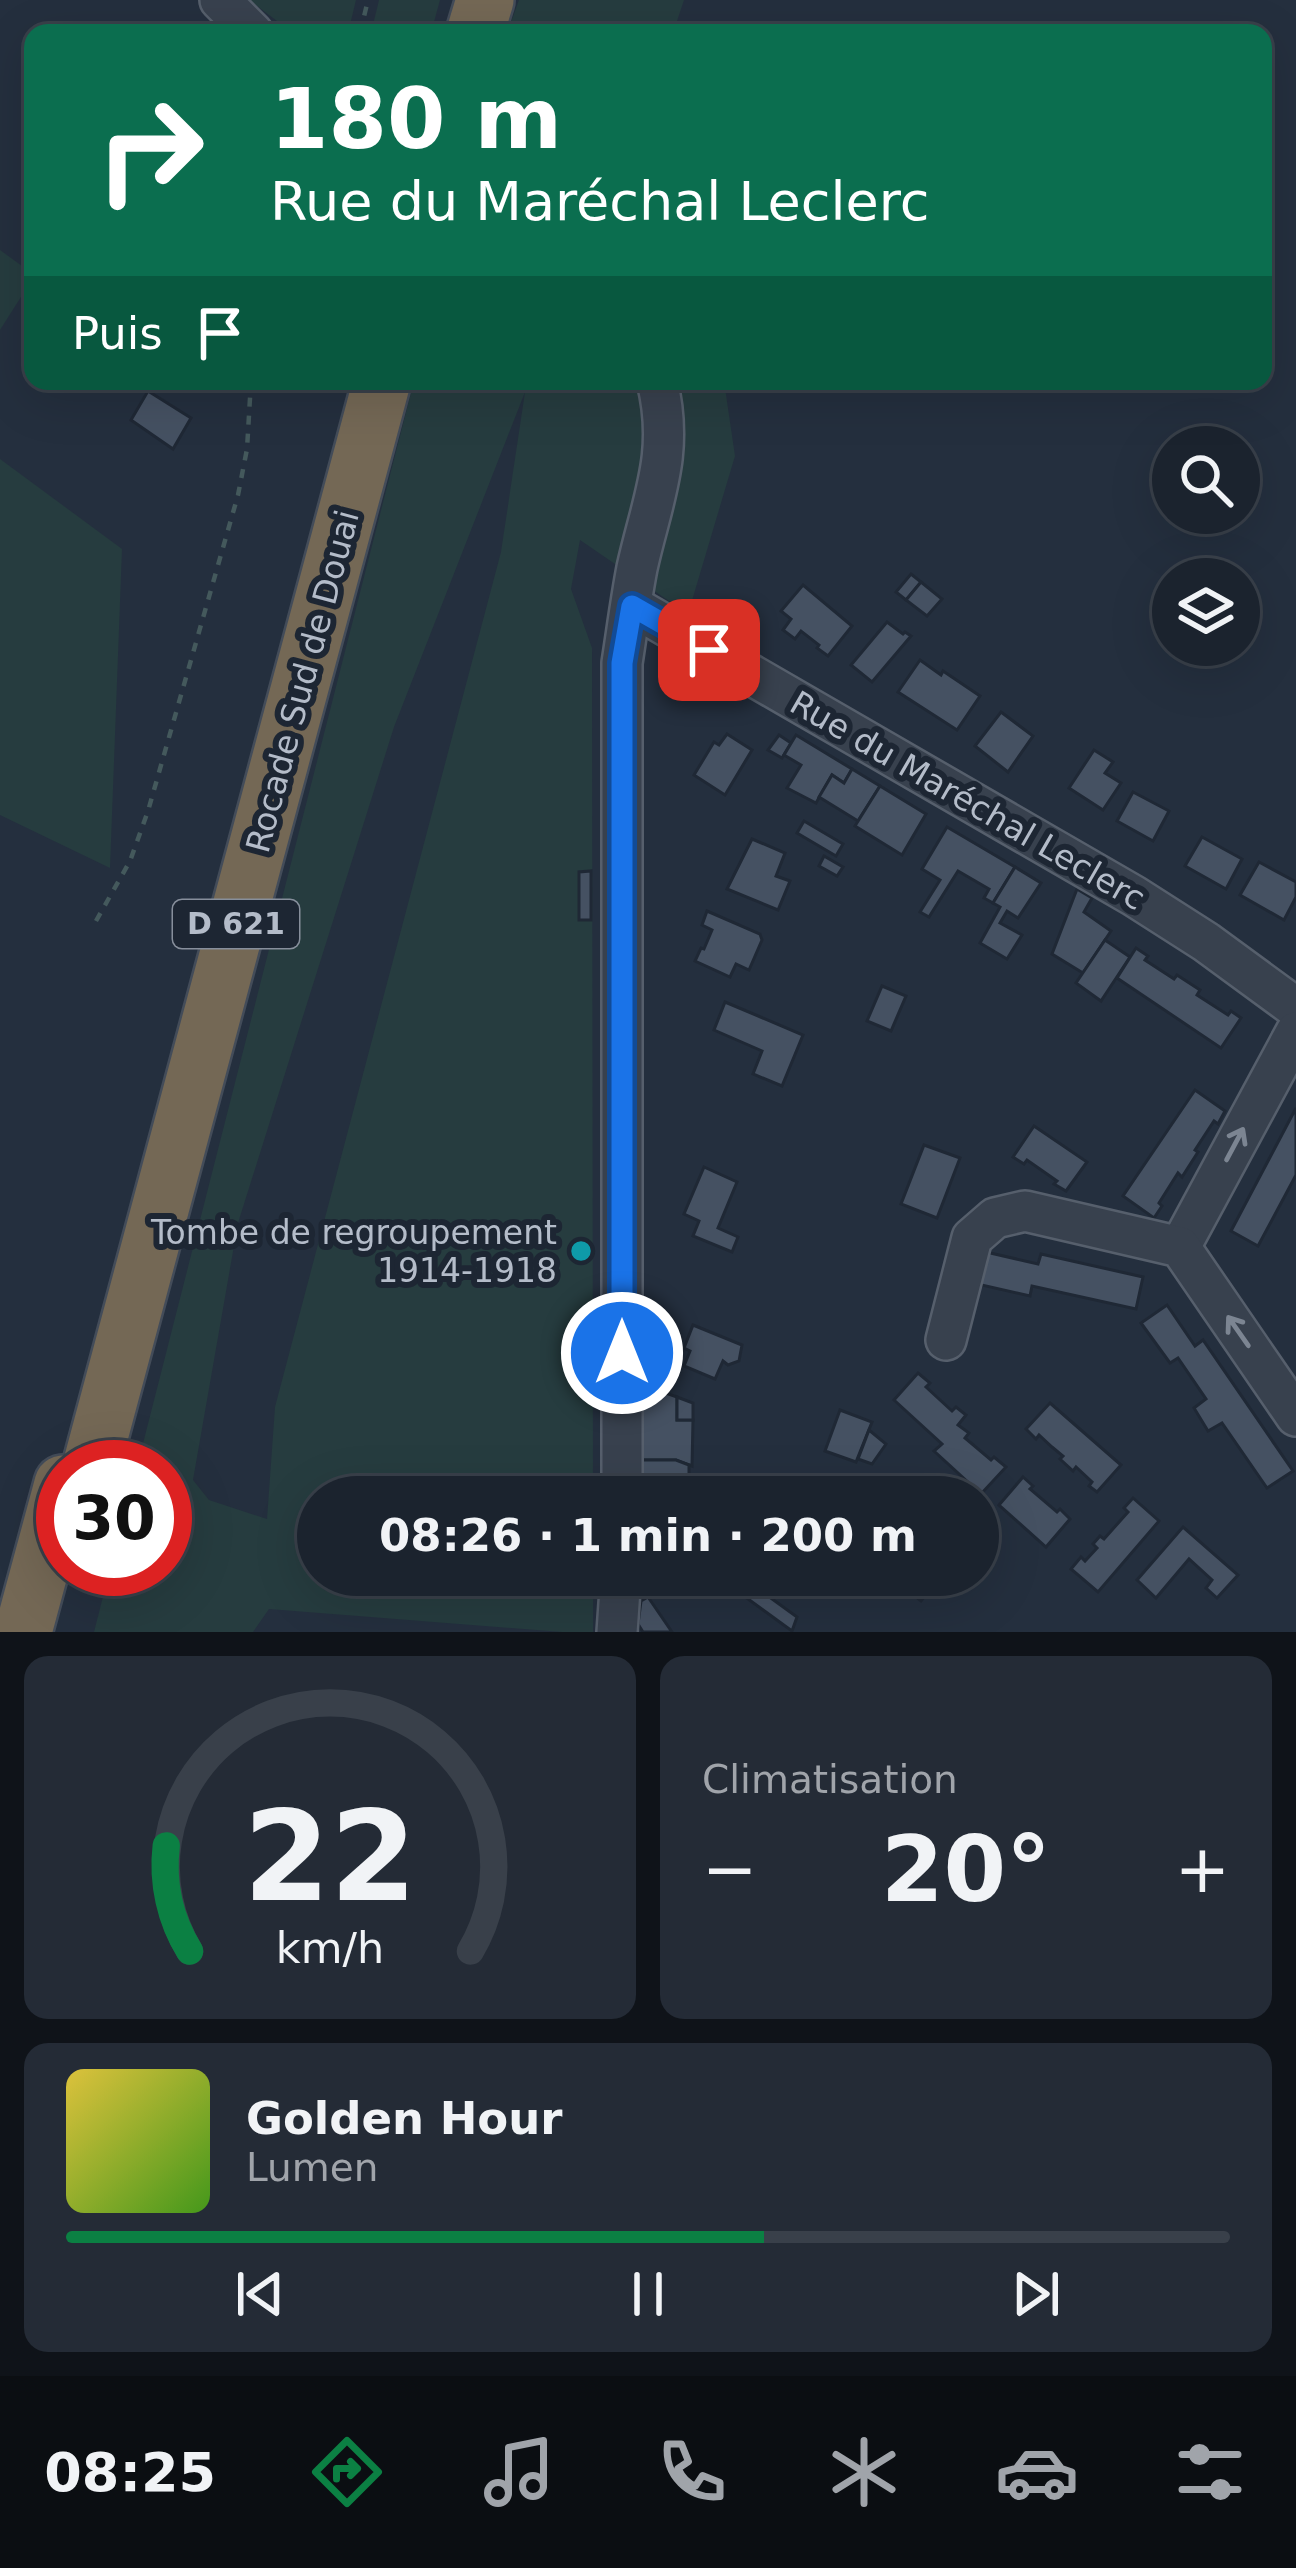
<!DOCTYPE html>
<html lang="fr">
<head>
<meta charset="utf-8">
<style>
  body { margin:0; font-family:"DejaVu Sans",sans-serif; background:#242b36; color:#f1f3f6; height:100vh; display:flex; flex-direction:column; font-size:45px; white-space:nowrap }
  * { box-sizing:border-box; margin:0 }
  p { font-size:39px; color:#a0a4aa }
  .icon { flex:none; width:66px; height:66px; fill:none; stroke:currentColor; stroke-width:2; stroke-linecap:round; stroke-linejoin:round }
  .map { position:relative; height:1632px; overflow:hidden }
  .side { display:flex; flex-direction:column; gap:24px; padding:24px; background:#0f1319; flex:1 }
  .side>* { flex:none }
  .top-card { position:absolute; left:24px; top:24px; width:1248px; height:366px; border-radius:24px; box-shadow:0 12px 48px #0002,0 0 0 3px #39404a; background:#0b6e4f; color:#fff; overflow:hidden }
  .fabs { position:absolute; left:1152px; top:426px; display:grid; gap:24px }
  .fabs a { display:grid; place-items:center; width:108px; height:108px; border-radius:50%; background:#1b232e; box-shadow:0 12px 48px #0002,0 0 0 3px #39404a; font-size:60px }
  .speed { position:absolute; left:36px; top:1440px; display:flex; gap:24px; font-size:60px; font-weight:700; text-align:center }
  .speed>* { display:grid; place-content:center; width:156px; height:156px; border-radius:50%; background:#1b232e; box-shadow:0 12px 48px #0002,0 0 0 3px #39404a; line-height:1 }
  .speed .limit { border:18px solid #d22; background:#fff; color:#111 }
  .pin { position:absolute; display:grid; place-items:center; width:102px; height:102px; color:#fff; margin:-51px; border-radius:24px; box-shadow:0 6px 18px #0006 }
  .me { position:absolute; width:132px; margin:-66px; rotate:0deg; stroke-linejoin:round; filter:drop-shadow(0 0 9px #0008) }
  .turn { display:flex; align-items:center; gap:42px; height:252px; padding:0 48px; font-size:54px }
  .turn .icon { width:156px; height:156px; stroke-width:2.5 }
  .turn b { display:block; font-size:84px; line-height:102px }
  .then { display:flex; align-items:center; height:114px; padding:0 48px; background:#0003; gap:24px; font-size:45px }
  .big { font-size:90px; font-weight:700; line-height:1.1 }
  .side .card { flex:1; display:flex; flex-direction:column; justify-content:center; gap:18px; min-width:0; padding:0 42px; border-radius:24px; background:#242b36 }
  .side .dial { align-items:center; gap:0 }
  .dial svg { height:312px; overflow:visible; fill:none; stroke:#39404a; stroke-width:7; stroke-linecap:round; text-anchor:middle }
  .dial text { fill:#f1f3f6; stroke:none }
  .song { display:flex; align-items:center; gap:36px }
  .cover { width:144px; height:144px; border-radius:18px; background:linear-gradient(135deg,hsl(50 70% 55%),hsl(100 70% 35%)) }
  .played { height:12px; border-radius:6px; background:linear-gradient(90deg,#0b8043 60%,#39404a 60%) }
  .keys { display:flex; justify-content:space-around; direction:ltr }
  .heat { display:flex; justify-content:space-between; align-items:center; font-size:66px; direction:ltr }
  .side .tiles { flex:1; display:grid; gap:24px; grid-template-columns:1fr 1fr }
  .card:last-child { grid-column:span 2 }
  .trip { position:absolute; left:297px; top:1476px; width:702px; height:120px; border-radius:60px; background:#1b232e; box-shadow:0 12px 48px #0002,0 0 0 3px #39404a; font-weight:700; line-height:120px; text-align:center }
  .dock { display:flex; height:192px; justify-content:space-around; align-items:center; background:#0b0e12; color:#a0a4aa }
  .dock .icon { width:84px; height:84px }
  .dock .current { color:#0b8043 }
  .dock b { font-size:54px; color:#f1f3f6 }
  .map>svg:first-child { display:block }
  .green { fill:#263c3f; fill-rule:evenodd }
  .building { fill:#455162; stroke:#1f2835; stroke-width:3 }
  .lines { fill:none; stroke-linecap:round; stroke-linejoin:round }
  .minor-casing { stroke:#565f6c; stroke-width:44 }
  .highway-casing { stroke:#434c59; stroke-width:62 }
  .path { stroke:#44595c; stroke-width:4.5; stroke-dasharray:9 9; stroke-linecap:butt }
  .minor { stroke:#38414e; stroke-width:39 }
  .highway { stroke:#746855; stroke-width:57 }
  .oneway { stroke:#7c8592 }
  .route-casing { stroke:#114b97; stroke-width:30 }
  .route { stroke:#1a73e8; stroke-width:21 }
  .culture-dot { fill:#0f9aa8; stroke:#1d2633; stroke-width:4.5 }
  .labels { text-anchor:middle; stroke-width:12; stroke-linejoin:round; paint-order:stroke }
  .shield { fill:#1d2633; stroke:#878f9c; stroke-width:3 }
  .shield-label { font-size:30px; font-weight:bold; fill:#b4bcc9 }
  .street-label { font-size:33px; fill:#b4bcc9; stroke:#1d2633 }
  .poi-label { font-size:33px; fill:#b4bcc9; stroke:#1d2633; text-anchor:end }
</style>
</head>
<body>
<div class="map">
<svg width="1296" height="1632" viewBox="0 0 1296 1632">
  <rect width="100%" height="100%" fill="#242f3e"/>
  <g class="green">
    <path d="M249,0h107l-8,33h-55z"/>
    <path d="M379,0h61l-9,33h-60z"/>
    <path d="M519,0h165l-11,33h-166z"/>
    <path d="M0,250l33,24v4l-33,52z"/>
    <path d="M414,381h310l11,75 -47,158 -108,-74 -9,49 21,59 1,849h-275v78h275v57h-31l-293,-23 -16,23h-159l16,-63h55v-102h-28zM525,392l-24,160 -226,855 -8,112 -58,-19 -16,-20 45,-257 156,-496z"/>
    <path d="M0,459l122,90 -12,319 -110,-53z"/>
  </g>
  <g class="building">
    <path d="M148,391l43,27 -18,31 -42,-29z"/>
    <path d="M911,574l10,8 -15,18 -10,-8z"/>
    <path d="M921,582l21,17 -15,17 -21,-16z"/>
    <path d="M803,585l49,41 -24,30 -11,-8 2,-3 -18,-14 -6,8 -12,-9 8,-11 -10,-8z"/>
    <path d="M887,622l16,12 2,-2 6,4 -39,46 -21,-17z"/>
    <path d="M920,660l21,15 2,-4 37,25 -23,34 -59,-38z"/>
    <path d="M1001,712l32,24 -25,36 -33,-26z"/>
    <path d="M727,734l25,16 -27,45 -31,-20 20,-33 5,3z"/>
    <path d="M779,735l12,8 -9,15 -14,-8z"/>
    <path d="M796,735l56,34 -8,14 -12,-8 -16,28 -29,-15 14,-23 -17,-10z"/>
    <path d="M1094,750l19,12 -8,11 16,10 -18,27 -34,-22z"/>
    <path d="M852,769l28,17 -22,35 -39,-24 13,-22 12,8z"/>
    <path d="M880,786l46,28 -24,41 -47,-29z"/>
    <path d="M1133,792l36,19 -16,30 -36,-20z"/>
    <path d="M804,821l39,23 -7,12 -39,-23z"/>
    <path d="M947,827l68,40 -22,36 -9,-5 5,-9 -31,-18 -29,46 -9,-5 20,-32 -18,-11z"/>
    <path d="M1202,837l40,22 -16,30 -41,-23z"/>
    <path d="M752,839l33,14 -9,23 14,5 -12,29 -51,-21z"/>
    <path d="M824,856l19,11 -6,9 -18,-10z"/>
    <path d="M1259,862l37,20v15l-12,23 -44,-25z"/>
    <path d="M1015,867l26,16 -23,35 -11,-7 -7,12 22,12 -15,24 -27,-16 20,-36 -7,-4z"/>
    <path d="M591,871v49h-12v-48z"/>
    <path d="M1077,889l15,9 -8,14 27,19 -28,42 -31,-19z"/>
    <path d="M707,911l53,23 2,6 -13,30 -13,-6 -6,13 -35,-16 6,-13 3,1 8,-19 -10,-5z"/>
    <path d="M1105,940l25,17 -29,44 -25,-18z"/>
    <path d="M1136,948l12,8 -3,4 29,19 3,-4 23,15 -3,5 31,20 3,-4 10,7 -20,30 -104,-70z"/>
    <path d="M882,986l24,10 -15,35 -24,-10z"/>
    <path d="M725,1002l78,33 -21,51 -29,-12 9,-23 -48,-21z"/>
    <path d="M1195,1090l30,21 -7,13 -4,-3 -19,29 3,2 -16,25 -4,-4 -19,30 3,3 -8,12 -31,-22z"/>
    <path d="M1296,1108v67l-38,71 -27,-15z"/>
    <path d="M1034,1126l53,36 -21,29 -12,-7 3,-3 -30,-21 -3,4 -11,-7z"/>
    <path d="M924,1145l36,13 -23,60 -36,-14z"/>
    <path d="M704,1167l33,15 -19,46 20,9 -6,15 -39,-16 6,-15 -15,-7z"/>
    <path d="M986,1252l52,12 3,-10 102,23 -7,32 -104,-23 -2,10 -53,-12z"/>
    <path d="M1167,1305l28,41 8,-6 90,131 -26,17 -45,-65 -14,8 -14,-23 12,-9 -28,-41 -8,5 -29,-40z"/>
    <path d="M693,1325l49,20 -3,16 -11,4 -5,-4 -8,18 -31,-13 6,-15 -6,-3z"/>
    <path d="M918,1373l12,10 -4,4 26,24 4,-4 10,8 -8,10 11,8 -4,5 26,22 3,-3 12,10 -25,27 -47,-43 8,-7 -48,-44z"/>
    <path d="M641,1384l36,13v23h16l-1,46 -16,-6h-34z"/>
    <path d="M677,1397l16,6v17h-16z"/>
    <path d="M1050,1403l71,62 -24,27 -8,-6 3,-4 -16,-15 -3,4 -13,-12 3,-3 -11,-9 -13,-12 -3,4 -10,-10z"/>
    <path d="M840,1410l32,12 -16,40 -31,-11z"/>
    <path d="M869,1430l17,14 -14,20 -14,-5z"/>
    <path d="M642,1460h34l13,5v32h-47z"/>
    <path d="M1023,1477l10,9 -3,3 27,23 3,-3 10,10 -24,28 -47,-42z"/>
    <path d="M1133,1498l26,23 -61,71 -27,-23 10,-12 4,4 12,-13 -4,-4 7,-8 4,3 24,-27 -4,-4z"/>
    <path d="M1183,1527l55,48 -21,23 -11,-10 6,-8 -23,-21 -33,39 -19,-18z"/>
    <path d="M705,1575h34l58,42 -5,14 -63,-46 -6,7 -20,-15z"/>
    <path d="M889,1575h53l-21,26z"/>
    <path d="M648,1597l24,35h-29l-5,-8 3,-23z"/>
  </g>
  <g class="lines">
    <g class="minor-casing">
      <g id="minor">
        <path d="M220,0l33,33"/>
        <path d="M632,606l502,290 72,46 90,66"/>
        <path d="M1180,1247l116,-215"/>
        <path d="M946,1340l26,-102 23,-20 30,-7 155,36 116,169"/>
        <path d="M622,1497v-834c5,-32 9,-64 15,-95 15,-68 38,-114 20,-187"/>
        <path d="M617,1632l4,-57"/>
      </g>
    </g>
    <g class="highway-casing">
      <g id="highway">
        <path d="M475,33l10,-33"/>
        <path d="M91,1467l291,-1086"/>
        <path d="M23,1632l40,-148"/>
      </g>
    </g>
    <g class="path">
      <path d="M360,33l8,-33"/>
      <path d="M96,921l34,-60 18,-50 90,-316 9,-46 4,-68"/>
    </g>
    <use href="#minor" class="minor"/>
    <use href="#highway" class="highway"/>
  </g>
  <defs><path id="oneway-shaft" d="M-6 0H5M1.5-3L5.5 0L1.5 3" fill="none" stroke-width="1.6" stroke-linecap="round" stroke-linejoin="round" transform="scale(3)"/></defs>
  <g class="oneway">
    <use href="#oneway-shaft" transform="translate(1235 1144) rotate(-62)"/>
    <use href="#oneway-shaft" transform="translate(1238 1331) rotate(-125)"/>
  </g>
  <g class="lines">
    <g class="route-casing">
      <path id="route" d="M622,1353v-690l10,-57 77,44"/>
    </g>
    <use href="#route" class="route"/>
  </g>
  <circle class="culture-dot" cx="581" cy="1251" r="12"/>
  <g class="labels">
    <rect class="shield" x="173" y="900" width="126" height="48" rx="9"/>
    <g class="shield-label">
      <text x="236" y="934">D 621</text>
    </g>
    <g class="street-label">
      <text transform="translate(302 681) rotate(-75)" y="12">Rocade Sud de Douai</text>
      <text transform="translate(968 800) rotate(30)" y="12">Rue du Maréchal Leclerc</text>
    </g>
    <g class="poi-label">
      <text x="557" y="1244">Tombe de regroupement<tspan x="557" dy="38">1914-1918</tspan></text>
    </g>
  </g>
</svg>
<div class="fabs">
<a><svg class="icon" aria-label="search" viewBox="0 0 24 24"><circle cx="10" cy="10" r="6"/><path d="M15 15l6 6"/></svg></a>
<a><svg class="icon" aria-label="layers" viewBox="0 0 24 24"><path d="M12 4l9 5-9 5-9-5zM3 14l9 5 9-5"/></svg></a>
</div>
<div class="speed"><div class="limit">30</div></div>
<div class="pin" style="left:709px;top:650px;background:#d93025"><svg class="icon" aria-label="arrive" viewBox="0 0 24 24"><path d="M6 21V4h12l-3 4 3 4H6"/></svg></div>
<svg class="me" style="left:622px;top:1353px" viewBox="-20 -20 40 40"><circle r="17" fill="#1a73e8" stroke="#fff" stroke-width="3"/><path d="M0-11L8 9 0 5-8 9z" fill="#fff"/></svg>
<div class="trip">08:26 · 1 min · 200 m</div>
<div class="top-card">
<div class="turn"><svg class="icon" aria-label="right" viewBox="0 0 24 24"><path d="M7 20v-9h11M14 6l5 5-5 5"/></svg><div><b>180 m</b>Rue du Maréchal Leclerc</div></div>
<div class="then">Puis<svg class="icon" aria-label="arrive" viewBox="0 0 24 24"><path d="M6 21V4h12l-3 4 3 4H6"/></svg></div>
</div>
</div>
<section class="side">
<div class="tiles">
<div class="card dial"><svg viewBox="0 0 100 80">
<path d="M14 69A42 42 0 1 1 86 69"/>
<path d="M14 69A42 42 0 0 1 8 42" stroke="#0b8043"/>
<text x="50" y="56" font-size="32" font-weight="700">22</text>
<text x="50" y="72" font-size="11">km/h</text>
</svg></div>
<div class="card"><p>Climatisation</p>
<div class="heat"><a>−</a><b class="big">20°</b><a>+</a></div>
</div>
<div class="card">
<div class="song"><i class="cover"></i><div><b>Golden Hour</b><p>Lumen</p></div></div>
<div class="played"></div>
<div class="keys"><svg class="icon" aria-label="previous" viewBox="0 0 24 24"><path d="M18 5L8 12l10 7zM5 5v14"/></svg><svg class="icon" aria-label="pause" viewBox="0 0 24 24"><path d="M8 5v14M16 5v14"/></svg><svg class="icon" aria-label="next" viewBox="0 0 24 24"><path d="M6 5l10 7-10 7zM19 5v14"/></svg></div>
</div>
</div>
</section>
<nav class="dock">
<b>08:25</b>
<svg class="icon current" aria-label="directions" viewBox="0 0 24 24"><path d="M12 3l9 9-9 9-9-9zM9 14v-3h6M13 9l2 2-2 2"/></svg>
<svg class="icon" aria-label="music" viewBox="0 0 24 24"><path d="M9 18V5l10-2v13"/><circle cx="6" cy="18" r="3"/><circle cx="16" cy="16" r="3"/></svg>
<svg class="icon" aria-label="phone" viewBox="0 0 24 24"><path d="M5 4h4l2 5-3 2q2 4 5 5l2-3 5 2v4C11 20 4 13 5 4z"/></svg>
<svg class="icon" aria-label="climate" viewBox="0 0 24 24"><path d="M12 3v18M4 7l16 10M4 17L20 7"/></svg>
<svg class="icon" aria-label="car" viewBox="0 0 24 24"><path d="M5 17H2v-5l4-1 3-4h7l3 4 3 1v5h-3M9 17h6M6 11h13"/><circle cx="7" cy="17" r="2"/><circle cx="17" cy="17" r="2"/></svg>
<svg class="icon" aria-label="filters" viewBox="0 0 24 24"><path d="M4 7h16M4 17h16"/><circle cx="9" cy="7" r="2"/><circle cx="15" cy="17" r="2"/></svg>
</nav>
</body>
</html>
